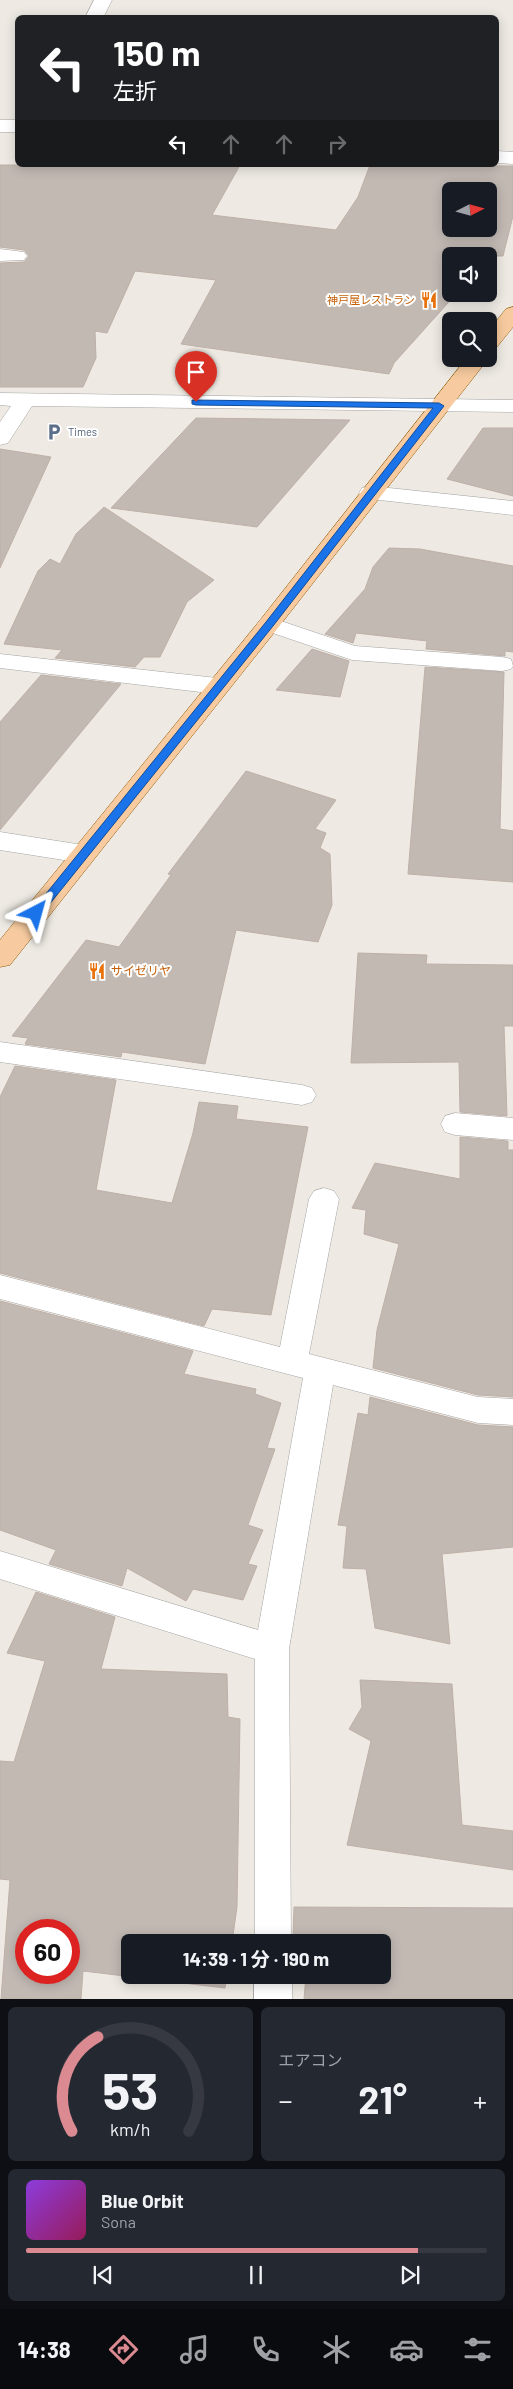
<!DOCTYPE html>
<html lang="ja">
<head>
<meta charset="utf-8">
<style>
  body { margin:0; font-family:Barlow,"Noto Sans JP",sans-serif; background:#242831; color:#f1f3f6; height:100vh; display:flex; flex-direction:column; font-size:19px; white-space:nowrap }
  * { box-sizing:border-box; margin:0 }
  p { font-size:16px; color:#9ea1a6 }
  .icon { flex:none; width:28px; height:28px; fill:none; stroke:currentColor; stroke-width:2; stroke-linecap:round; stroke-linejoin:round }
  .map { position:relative; height:1999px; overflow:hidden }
  .side { display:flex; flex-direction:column; gap:8px; padding:8px; background:#0d0f14; flex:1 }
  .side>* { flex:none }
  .top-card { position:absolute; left:15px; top:15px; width:484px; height:152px; border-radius:8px; box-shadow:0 2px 12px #0003; background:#202124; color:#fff; overflow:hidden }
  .needle { width:32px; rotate:84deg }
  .buttons { position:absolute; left:442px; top:182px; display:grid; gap:10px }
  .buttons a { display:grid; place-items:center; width:55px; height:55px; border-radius:8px; background:#171b24; box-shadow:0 2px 12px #0003; font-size:25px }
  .speed { position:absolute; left:15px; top:1919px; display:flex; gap:10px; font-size:25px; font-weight:700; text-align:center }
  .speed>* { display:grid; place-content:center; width:65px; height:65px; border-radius:50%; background:#171b24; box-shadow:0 2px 12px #0003; line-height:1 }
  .speed .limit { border:8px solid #d22; background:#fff; color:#111 }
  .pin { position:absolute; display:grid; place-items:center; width:42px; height:42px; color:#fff; margin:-51px -21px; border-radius:50% 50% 50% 0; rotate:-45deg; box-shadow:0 0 5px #0007 }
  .pin .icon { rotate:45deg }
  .me { position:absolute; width:55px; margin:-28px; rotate:39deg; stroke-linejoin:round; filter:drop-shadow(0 0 4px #0008) }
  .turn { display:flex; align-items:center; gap:18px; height:105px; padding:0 15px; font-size:22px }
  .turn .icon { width:65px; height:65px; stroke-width:2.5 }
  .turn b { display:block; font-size:35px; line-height:42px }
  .lanes { display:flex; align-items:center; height:48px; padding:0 15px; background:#0003; justify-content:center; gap:25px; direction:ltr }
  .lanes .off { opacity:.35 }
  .big { font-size:38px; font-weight:700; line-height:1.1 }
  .side .tile { flex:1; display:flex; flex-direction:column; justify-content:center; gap:8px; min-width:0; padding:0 18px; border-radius:8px; background:#242831 }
  .side .dial { align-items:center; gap:0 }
  .dial svg { height:130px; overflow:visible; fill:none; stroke:#363941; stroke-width:7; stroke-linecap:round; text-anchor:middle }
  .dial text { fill:#f1f3f6; stroke:none }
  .song { display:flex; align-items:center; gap:15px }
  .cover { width:60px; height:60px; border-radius:8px; background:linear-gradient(135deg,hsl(270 70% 55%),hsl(330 70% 35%)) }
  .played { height:5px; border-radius:2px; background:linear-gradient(90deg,#db8a91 85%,#363941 85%) }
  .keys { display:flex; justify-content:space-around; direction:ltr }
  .heat { display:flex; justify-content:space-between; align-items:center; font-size:28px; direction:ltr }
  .side .tiles { flex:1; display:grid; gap:8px; grid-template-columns:1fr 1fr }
  .tile:last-child { grid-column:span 2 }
  .trip { position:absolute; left:121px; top:1934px; width:270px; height:50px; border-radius:8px; background:#171b24; box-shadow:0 2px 12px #0003; font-weight:700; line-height:50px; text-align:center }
  .menu { display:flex; height:80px; justify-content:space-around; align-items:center; background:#090b0e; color:#9ea1a6 }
  .menu .icon { width:35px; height:35px }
  .menu .active { color:#db8a91 }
  .menu b { font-size:22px; color:#f1f3f6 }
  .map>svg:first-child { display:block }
  .building { fill:#c2b9b3; stroke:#bfb0a7; fill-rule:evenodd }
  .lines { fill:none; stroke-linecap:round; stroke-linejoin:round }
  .minor-casing { stroke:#a4a4a4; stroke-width:1 }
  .major-casing { stroke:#8f5907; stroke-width:1 }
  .minor { fill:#fff; fill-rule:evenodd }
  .major { fill:#f7cb9f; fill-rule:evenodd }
  .route { fill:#1a73e8; stroke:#114b97 }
  .labels { text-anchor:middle; stroke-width:4; stroke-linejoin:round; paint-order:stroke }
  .far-food-label { font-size:11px; fill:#c56008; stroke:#fff; text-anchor:end }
  .far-service-label { font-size:11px; fill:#4e5e75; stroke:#fff; text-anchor:start }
  .food-label { font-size:12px; fill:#c56008; stroke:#fff; text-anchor:start }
</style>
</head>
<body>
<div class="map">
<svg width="513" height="1999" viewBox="0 0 513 1999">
  <rect width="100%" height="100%" fill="#eeeae3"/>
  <g class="building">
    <path d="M0,165h240l-28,50 124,15 22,-33 12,-32 143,1v50l-10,40h-52v38h5l-62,69 -5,11 -208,-30 35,-64 -81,-9 -28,62 -12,-2 1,27 -13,29h-83v-124l24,-1 5,-6 -5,-6 -24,-3zM451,191h38v38h-38z"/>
    <path d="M196,418l154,2 -93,107 -146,-19z"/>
    <path d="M483,428h30v68l-66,-17z"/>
    <path d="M0,449l51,8 -51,111z"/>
    <path d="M104,507l110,73 -27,22 -27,55h-16l-9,10 -80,-9 7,-8 -58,-6 34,-73 12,-12 10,5 16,-30z"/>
    <path d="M389,548l31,1 93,17v86l-8,-1v5l-79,-7 1,-8 -71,-8 -3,10 -28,-9 40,-45 8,-22z"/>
    <path d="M312,649l37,12 -9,36 -64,-7z"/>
    <path d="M425,667l79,5 -4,157 13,2v51l-105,-8z"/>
    <path d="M41,675l80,9 -121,146v-108z"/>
    <path d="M246,771l90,29 -21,29 11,4 -6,15 10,6 2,51 -14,37 -82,-12 -31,134 -83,-12 -1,5 -96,-13 3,-6 -16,-2 74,-96 33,7 52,-72 -3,-1z"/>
    <path d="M358,953l69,2 -1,9 87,1v61h-9l3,90 -47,-4 -1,-50 -108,1z"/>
    <path d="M15,1066l101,14 -20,110 76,13 21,-70 6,-31 39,4 -2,13 72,8 -37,188 -59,-6 -8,17 -204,-53v-176z"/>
    <path d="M460,1137l48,4v9h5v247l-35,-2 -105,-27 4,-38 22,-86 -35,-10 2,-24 -14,-2 23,-45 85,16z"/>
    <path d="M0,1301l193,50 -9,23 72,15 -1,5 26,9 -14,45 8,1 -27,76 15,5 -15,34 9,2 -14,34 -50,-11 -7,12 -59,-33 -5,18 -73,-22 7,-14 -56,-20z"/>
    <path d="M370,1397l108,28 35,2v120l-71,7 8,90 -75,-16 -9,-59 -23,-1 4,-42 -9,-1 20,-112 10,2z"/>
    <path d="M36,1592l79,25 -14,52 126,5 1,43 12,2 -3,188 -5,35h-102v33h97l-2,13 -142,-17 -2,28h-80l9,-119 -10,-1v-118l14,1 31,-101 -38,-8zM26,1930h43v42h-43z"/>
    <path d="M360,1680l92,4 10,141 51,6v39l-166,-25 24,-104 -22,-12 13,-22z"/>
    <path d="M294,1907l219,1v91h-209l2,-24h76v-33h-84l-5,-2z"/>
  </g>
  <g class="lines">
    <g class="minor-casing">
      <g id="minor">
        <path d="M94,0h18l-9,18h-18z"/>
        <rect x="0" y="120" width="18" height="12"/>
        <path d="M496,151l17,1v12l-17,-1z"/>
        <path d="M0,249l24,3 3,4 -3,4 -24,1z"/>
        <path d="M0,393l513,7v12l-481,-6 -24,37 -8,2v-23l11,-16 -11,-1z"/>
        <path d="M370,486l143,15v14l-151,-17 -3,-5 3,-5z"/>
        <path d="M269,617l86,29 147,11 9,2 2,7 -2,3 -9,2 -150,-11 -91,-31 -4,-5 4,-5z"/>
        <path d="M0,654l217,24 9,3 3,5 -3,5 -9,3 -217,-26z"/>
        <path d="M0,832l83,13 9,3 4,6 -4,6 -9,3 -83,-13z"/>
        <path d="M0,1042l302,43 10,3 4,7 -4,7 -10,3 -302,-43z"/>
        <path d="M455,1113l58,5v22l-58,-5 -10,-3 -4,-8 4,-8z"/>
        <path d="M324,1188l10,3 5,8 -30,155 169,43 35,2v26l-35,-2 -145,-38 -44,264 2,293h-36v-283l-255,-80v-28l258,79 45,-252 -303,-79v-24l280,72 29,-148 5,-8z"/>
        <rect x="254" y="1975" width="38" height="24"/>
      </g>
    </g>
    <g class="major-casing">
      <g id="major">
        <path d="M513,307v20l-17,21 -7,2v-20l17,-21z"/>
        <path d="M466,359h22l-211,270 -267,336 -10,2v-27l261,-321z"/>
      </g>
    </g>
    <use href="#minor" class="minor"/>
    <use href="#major" class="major"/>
  </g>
  <path class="route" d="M192,400l247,3 5,3 -171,220 -233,290h-8v-5l234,-289 167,-214 -237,-3 -4,-1z"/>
  <defs>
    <g id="restaurant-bare" transform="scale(1.35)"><path d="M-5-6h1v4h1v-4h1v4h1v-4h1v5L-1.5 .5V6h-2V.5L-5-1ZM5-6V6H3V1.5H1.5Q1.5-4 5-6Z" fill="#e8710a" stroke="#fff" stroke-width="2.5" paint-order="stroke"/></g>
    <g id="parking-bare" transform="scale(1.35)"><path d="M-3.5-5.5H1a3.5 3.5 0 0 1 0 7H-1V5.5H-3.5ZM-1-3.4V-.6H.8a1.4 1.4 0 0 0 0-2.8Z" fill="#5c6f8a" stroke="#fff" stroke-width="2.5" paint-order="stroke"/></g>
  </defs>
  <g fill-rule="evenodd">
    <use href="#restaurant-bare" x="429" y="300"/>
    <use href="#parking-bare" x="54" y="432"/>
    <use href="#restaurant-bare" x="97" y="971"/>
  </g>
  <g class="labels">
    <g class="far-food-label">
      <text x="415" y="304">神戸屋レストラン</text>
    </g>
    <g class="far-service-label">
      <text x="68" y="436">Times</text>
    </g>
    <g class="food-label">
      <text x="111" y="975">サイゼリヤ</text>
    </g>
  </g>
</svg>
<div class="buttons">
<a><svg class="needle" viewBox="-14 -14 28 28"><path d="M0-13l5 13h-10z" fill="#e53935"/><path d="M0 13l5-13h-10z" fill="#9ea1a6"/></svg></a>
<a><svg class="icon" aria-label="sound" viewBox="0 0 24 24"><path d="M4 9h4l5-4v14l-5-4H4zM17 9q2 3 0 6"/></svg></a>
<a><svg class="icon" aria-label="search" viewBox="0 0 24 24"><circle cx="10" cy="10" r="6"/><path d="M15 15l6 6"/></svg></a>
</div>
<div class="speed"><div class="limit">60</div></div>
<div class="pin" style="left:196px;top:402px;background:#d93025"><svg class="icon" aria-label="arrive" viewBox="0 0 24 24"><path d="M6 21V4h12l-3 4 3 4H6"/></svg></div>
<svg class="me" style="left:36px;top:913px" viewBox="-20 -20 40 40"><path d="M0-17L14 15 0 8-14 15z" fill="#1a73e8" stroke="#fff" stroke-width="4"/></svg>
<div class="trip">14:39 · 1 分 · 190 m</div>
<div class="top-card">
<div class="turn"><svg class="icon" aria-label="left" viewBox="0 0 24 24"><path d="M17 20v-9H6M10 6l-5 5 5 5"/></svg><div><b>150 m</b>左折</div></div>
<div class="lanes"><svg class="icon" aria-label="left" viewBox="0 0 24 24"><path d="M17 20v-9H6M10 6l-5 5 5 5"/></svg><svg class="icon off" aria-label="ahead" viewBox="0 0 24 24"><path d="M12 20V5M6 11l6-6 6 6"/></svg><svg class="icon off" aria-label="ahead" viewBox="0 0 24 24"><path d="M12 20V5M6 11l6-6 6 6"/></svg><svg class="icon off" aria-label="right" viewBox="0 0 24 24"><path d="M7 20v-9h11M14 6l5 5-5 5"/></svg></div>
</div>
</div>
<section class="side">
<div class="tiles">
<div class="tile dial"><svg viewBox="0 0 100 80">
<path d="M14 69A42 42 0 1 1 86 69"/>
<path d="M14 69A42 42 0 0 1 30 11" stroke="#db8a91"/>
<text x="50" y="56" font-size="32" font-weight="700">53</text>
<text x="50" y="72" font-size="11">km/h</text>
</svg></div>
<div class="tile"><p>エアコン</p>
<div class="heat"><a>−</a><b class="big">21°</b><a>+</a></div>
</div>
<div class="tile">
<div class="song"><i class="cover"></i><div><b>Blue Orbit</b><p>Sona</p></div></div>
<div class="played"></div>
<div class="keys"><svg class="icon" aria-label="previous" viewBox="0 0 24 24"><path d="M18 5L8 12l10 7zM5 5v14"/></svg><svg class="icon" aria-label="pause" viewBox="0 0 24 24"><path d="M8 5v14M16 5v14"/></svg><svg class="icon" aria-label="next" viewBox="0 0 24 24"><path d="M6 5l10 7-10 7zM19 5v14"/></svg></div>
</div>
</div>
</section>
<nav class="menu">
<b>14:38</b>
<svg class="icon active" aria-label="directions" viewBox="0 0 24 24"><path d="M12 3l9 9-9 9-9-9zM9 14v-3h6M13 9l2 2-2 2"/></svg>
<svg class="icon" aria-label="music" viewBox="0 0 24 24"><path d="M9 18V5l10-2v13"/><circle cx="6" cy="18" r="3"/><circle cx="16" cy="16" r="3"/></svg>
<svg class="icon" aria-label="phone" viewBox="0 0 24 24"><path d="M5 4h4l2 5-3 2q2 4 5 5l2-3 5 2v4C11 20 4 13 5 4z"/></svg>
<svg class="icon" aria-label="climate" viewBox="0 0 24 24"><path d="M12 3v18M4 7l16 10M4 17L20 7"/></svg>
<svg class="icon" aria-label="car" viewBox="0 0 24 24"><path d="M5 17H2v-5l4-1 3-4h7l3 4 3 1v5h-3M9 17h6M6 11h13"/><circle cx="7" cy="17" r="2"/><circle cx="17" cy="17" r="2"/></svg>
<svg class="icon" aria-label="filters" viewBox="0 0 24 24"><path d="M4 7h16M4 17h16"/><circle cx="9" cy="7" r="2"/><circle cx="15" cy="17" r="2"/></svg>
</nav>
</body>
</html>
